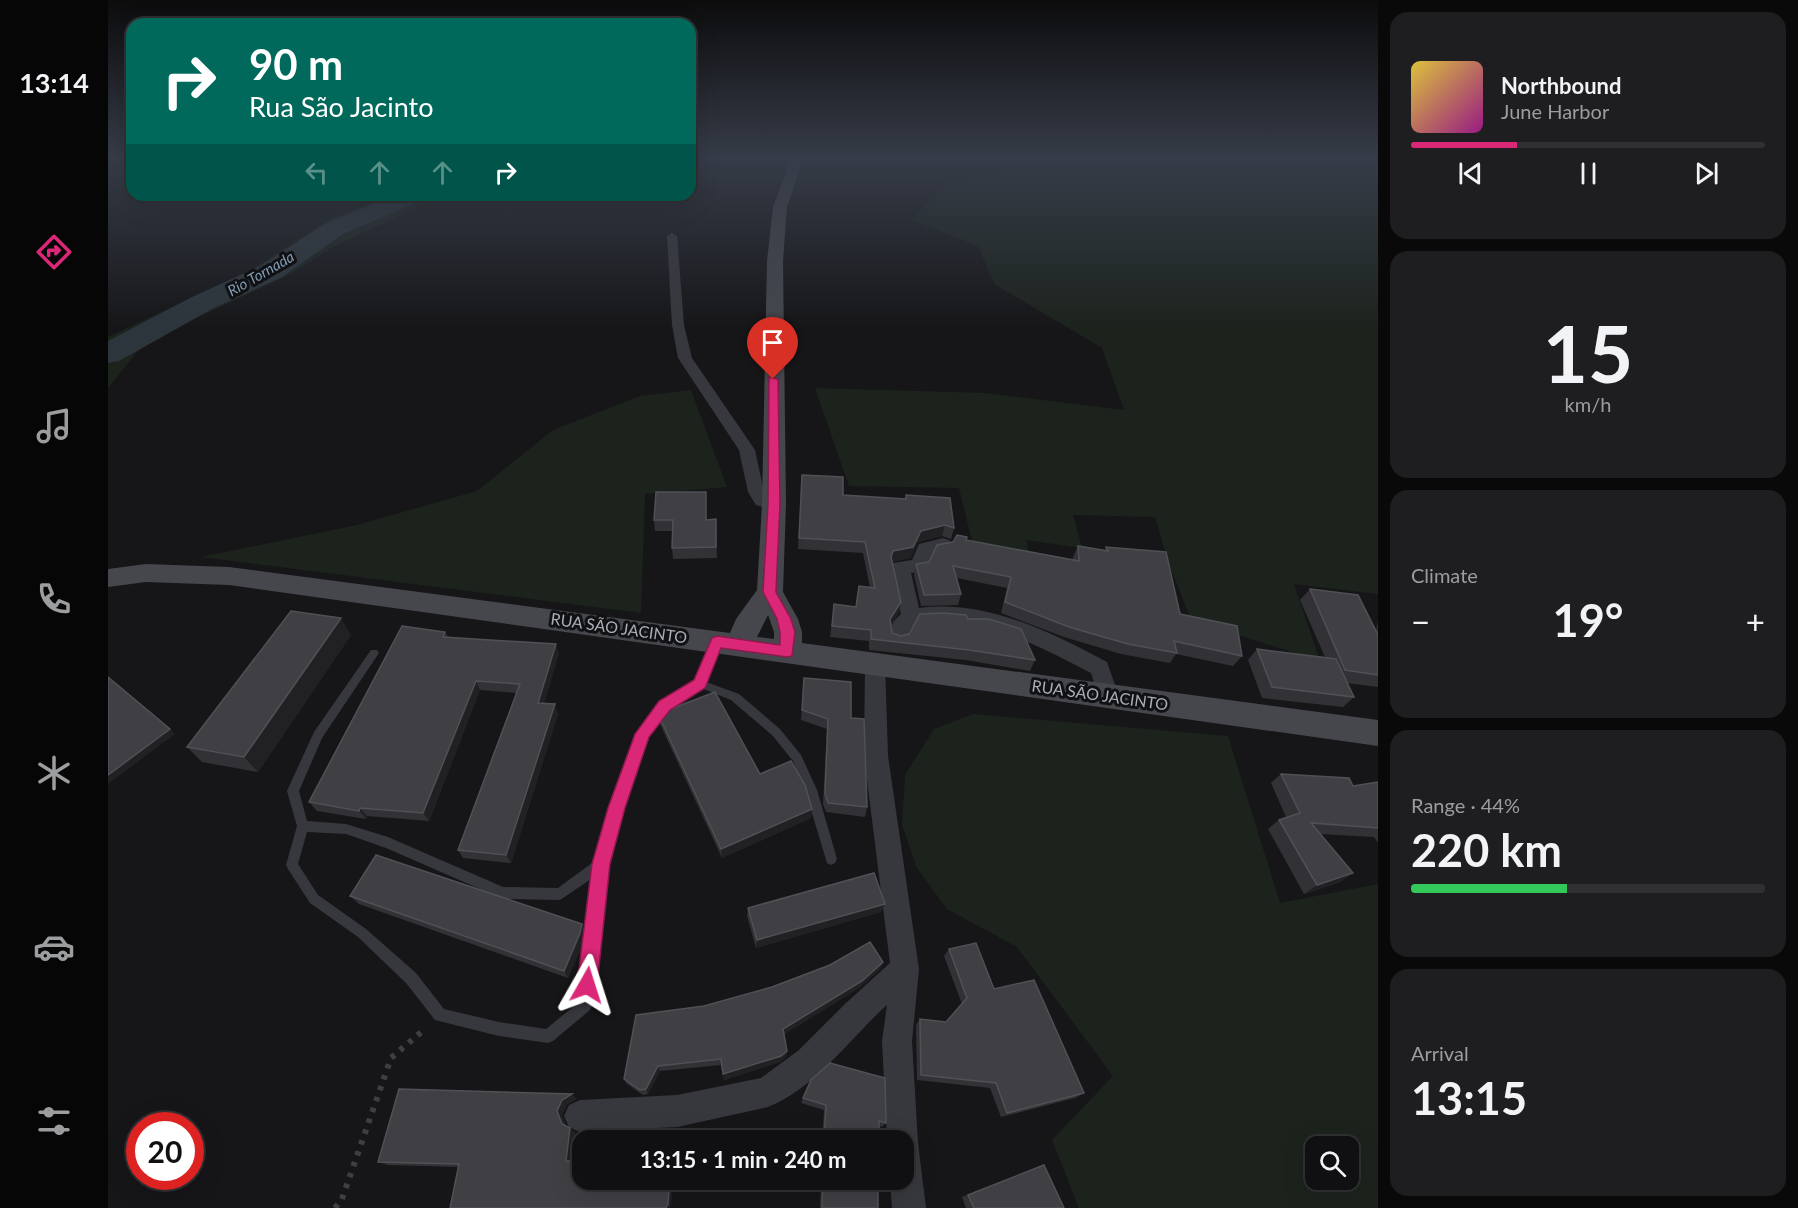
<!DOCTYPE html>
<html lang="en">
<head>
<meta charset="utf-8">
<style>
  body { margin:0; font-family:Lato,sans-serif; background:#1e1e20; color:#f1f3f6; height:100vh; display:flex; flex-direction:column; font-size:22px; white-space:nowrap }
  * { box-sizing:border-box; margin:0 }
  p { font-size:20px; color:#9c9d9f }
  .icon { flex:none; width:33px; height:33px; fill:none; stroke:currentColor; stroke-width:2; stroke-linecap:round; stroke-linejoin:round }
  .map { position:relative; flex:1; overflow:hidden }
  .sheet { display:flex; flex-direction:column; gap:12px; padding:12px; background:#09090a; width:420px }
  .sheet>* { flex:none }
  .banner { position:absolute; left:18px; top:18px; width:570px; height:183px; border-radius:18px; box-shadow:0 6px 24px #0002,0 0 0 2px #303032; background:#00695c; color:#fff; overflow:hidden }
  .fabs { position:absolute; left:1197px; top:1136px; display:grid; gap:12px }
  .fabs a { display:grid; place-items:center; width:54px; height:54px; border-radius:12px; background:#101012; box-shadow:0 6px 24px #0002,0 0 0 2px #303032; font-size:30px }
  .speed { position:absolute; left:18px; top:1112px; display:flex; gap:12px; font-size:30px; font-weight:700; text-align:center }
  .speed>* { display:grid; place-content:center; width:78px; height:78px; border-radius:50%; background:#101012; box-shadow:0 6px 24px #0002,0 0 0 2px #303032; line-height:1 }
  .speed .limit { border:9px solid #d22; background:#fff; color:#111 }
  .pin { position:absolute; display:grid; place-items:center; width:51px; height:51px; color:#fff; margin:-62px -26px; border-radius:50% 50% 50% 0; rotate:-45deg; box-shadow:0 0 6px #0007 }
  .pin .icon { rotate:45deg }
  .me { position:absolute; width:66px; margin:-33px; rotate:6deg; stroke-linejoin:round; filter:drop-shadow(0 0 4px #0008) }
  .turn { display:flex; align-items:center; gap:21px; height:126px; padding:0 24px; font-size:27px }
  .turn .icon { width:78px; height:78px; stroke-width:2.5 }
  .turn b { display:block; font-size:42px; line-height:51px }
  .lanes { display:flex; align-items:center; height:57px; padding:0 24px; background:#0003; justify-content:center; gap:30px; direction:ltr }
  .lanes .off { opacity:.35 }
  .big { font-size:45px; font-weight:700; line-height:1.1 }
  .sheet .card { flex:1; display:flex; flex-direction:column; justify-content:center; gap:9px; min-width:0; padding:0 21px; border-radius:18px; background:#1e1e20 }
  .sheet .dial { align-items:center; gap:0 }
  .dial b { font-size:78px; line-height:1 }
  .song { display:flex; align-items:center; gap:18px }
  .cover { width:72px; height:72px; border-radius:9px; background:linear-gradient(135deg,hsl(50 70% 55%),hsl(310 70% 35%)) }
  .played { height:6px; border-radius:3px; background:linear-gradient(90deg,#db2777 30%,#303032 30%) }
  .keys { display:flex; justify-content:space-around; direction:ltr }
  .heat { display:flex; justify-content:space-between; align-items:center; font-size:33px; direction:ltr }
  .charge { height:9px; border-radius:4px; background:linear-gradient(90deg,#34c759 44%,#303032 0) }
  .trip { position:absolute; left:464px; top:1130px; width:342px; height:60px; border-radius:18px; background:#101012; box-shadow:0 6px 24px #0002,0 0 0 2px #303032; font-weight:700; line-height:60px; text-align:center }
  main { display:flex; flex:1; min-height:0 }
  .menu { display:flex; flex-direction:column; width:108px; justify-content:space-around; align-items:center; background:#060607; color:#9c9d9f }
  .menu .icon { width:42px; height:42px }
  .menu .current { color:#db2777 }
  .menu b { font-size:27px; color:#f1f3f6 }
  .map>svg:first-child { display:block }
  .green { fill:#1c231d; fill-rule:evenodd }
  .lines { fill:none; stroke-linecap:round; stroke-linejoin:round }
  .river { fill:#2c353c; fill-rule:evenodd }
  .path { stroke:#3d3f44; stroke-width:6; stroke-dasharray:4.5 7; stroke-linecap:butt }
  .lane { fill:#37383d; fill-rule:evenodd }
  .street { fill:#37383d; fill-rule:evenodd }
  .secondary { fill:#45474d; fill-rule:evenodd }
  .wall { fill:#323236 }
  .shaded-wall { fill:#212124 }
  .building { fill:#3f3f44; stroke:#4f5156; stroke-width:1.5 }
  .route { fill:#db2777; stroke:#8e194d; stroke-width:1.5 }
  .labels { text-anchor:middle; stroke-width:6; stroke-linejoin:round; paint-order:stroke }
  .far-water-label { font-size:15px; font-style:italic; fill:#7f9bb3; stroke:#111113 }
  .street-label { font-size:16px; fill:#a8adb8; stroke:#111113 }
</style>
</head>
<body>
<main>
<nav class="menu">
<b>13:14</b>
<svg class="icon current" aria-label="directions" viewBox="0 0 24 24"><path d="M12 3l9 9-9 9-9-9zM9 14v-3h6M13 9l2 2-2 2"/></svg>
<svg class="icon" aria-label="music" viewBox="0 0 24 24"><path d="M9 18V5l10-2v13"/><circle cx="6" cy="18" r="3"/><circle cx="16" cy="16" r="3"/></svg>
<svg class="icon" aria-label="phone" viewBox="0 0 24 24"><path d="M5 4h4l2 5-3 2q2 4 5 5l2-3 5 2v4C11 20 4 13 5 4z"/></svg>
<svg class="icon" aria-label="climate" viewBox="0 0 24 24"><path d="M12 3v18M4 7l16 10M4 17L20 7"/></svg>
<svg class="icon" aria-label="car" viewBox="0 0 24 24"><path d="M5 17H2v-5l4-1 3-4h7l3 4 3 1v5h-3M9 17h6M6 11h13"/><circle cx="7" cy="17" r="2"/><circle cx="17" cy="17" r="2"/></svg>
<svg class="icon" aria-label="filters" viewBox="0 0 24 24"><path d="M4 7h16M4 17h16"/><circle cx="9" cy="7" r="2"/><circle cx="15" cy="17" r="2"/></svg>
</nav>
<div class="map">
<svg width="1270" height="1208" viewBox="0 0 1270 1208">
  <rect width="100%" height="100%" fill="#161618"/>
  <g class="green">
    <path d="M944,159h326v435l-84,-10 26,77 -129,-41 -22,-56 -14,-47 -82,-2 9,33 -56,-8 4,18 -57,-13 -14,-57 -110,-2 -34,-98 170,5 139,17 -22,-62 -108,-64 -16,-38 -67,-26 39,-38 89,-14z"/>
    <path d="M284,195h50l-111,53 -40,26 -146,68 -37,46v-51l143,-67 77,-50z"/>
    <path d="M583,390l36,97 -82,7 -4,119 -440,-56 156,-32 120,-34 76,-61 87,-34z"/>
    <path d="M865,714l255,22 52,167 98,-19v324h-299l-27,-68 61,-64 -96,-129 -70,-38 -30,-41 -15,-43 3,-50 29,-46zM1208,1146h32v33h-32z"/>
  </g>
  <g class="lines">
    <path class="river" d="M286,195h31l-3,5 -79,34 -61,43 -70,32 -93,52 -11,2v-22l84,-44 70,-32 63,-41z"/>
    <path class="path" d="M227,1208l7,-9 49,-141 35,-30"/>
    <path class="lane" d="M609,638l3,1 2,3 -16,40 33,12 41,35 21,26 16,35 20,69 -2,4 -4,2 -4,-2 -22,-73 -12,-29 -21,-26 -41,-35 -30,-12 -33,20 -22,28 -24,72 -15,56 -15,141 -2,5 -37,31 -5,2 -49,-7 -64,-16 -29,-37 -48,-46 -48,-34 -22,-34 -2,-4 11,-39 -10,-35 27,-59 57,-82h6l2,3 -57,85 -23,53 8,30 39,3 42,13 115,50 55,1 38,-28 14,-52 28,-77 22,-29 36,-21 16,-39 2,-3zM199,832l39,2 40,14 117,51 57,1 34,-23 -15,125 -33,27 -47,-7 -55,-13 -28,-36 -50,-44 -48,-34 -20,-31z"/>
    <g class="street">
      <path d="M564,233l5,3 7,89 8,33 63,92 9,42 4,5 12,3 3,4 -3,4 -6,2 -18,-5 -8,-13 -9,-42 -61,-92 -6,-33 -5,-89z"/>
      <path d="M835,538l6,2 3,4 -3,7 -17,3 -6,17 -15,2 8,35c67,-9 131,24 188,54l12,34 -3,6 -8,3 -8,-3 -9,-29c-55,-29 -111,-58 -175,-50l-6,7 -4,13 -7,2 -7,-2c-6,-12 0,-21 9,-29l-10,-46 2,-5 19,-3 7,-16z"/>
      <path d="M767,655l7,2 3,6 3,93 31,213 -7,72 6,102 8,65h-34l-2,-29h13v-39h-16l-5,-99 5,-36c-38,34 -71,83 -119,102l-91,20 -97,5 -11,-5 -5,-11 5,-11 11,-5 97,-5 84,-17 38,-28 47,-47 44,-40 -26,-207 1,-93 3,-6z"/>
    </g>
    <path class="secondary" d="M683,159h12l-16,48 -4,54 3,243 -3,88 15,27 4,13v11l576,77v26l-1149,-161 -83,-3 -38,5v-18l38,-5 83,3 501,66 6,-14 21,-29 5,-86 5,-243 6,-54zM660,615l6,17v7l-17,-2z"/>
  </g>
  <g class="wall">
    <path d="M694,475l41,20 62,4 1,-4 48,33 -3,11 -9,-3 -24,6 -8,16 -18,4 9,40 -2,11 -8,12 1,8 9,3 67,-17 67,41 -5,11 -64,-11 -97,-10v-9l-39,-4 4,-33 22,3 3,-21 11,2 -7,-35 -65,-4z"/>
    <path d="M598,492v28l10,-1 1,39 -44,1 -1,-11v-17h-17l-1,-11z"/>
    <path d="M858,540l107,20v-3l5,-11 27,4 1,-3 74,67 62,42 -9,10 -57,-12 -6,9 -49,-9 -57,-17 -63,-24 6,-25 -50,-10 4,16 -3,11 -37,1 -7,-31 2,-11 13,-2 24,-20z"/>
    <path d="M1202,589l66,42 2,-10v12l-1,-1 1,3v52l-31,-4 7,14 -11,10 -81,-9 -14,-38 9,-11 68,8 -25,-57z"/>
    <path d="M337,632l3,5 111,16 -15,50 14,11 -47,149 -48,-5 -5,-8 58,-157 -36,-3 -51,131 -62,-5 -1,3 -49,-8 -8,-9z"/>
    <path d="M243,635l-93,137 -56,-10 -15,-15z"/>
    <path d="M696,678l47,40 16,89 -2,10 -39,-5 -3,-8 4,-75 -26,-9z"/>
    <path d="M550,714l102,60 51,44 -89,40 -62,-134z"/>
    <path d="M1173,774l72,12 25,-4v61l-4,-6 -54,-3 33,39 -13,9 -36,12 -36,-65 11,-9 7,-3 -15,-34z"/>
    <path d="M242,896l235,36 -1,9 -16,37 -209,-74z"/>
    <path d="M777,904l-4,8 -125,36 -9,-32 1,-8z"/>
    <path d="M841,949l45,40 90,104 -9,5 -74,19 -11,-29 -73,-8 -1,-55 4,-6 26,3 16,-18 -18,-48z"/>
    <path d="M775,962l-3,7 -21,19 -75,46 3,17 -1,6 -6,5 -56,18 -3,-15 -61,6 -12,23 -5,1 -16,-11 -3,-5 80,-73z"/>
    <path d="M703,1080l75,43 -4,4 -3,-1v14h-57l2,-30 -23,-7z"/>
    <path d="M469,1099l-10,5 -5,11 4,11 9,6 -4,29 11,18h90l-1,27 -2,2h-219l9,-41 -71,-2 -10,-3z"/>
    <path d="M936,1165l20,43h-98l-4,-11z"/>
    <path d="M713,1179h57v29h-58z"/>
  </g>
  <g class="shaded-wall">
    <path d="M837,525l-3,11 -24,6 -8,16 -19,4v-5l2,-6 28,-20z"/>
    <path d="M793,602l-2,11 -11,17 2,-11z"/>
    <path d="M233,618l10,17 -93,137 -14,-15z"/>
    <path d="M448,644l3,9 -17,59 -4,-9z"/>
    <path d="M368,681l4,9 -51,131 -6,-8z"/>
    <path d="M447,704l3,10 -47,149 -5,-8z"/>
    <path d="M62,729l5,5 -67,50v-9z"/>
    <path d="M252,808l7,8 -1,3 -7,-8z"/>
    <path d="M704,809l-1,9 -89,40 -1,-9z"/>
    <path d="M1245,873l-13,9 -36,12 13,-9z"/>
    <path d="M777,904l-4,8 -125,36 1,-8z"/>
    <path d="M474,924l3,8 -1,9 -16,37 -4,-7z"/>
    <path d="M775,962l-3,7 -21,19 -77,48 1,-7z"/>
    <path d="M679,1051l-1,6 -6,5 -56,18 -1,-6z"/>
    <path d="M550,1066l2,5 -12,23 -2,-5z"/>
    <path d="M464,1094l5,5 -10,5 -5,11 5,13 -5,-4 -5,-13 5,-11z"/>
    <path d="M462,1128l5,4 -4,32 -5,-3z"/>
    <path d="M562,1179h2l-1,27 -2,2h-3z"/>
  </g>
  <g class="building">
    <path d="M694,475l41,2v18l63,4v-4l44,3 4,30 -9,-3 -24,6 -8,16 -20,4 -2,6 10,45 -11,17 2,14 9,3 8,-2 11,-20 23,-1 23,2 2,4h21l32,10 14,31 -66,-10 -98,-11v-9l-39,-4 2,-22 22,3 3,-21 16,2 -10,-46 -66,-4z"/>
    <path d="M548,492h50v28l10,-1v28l-44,1 1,-28h-19z"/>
    <path d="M849,535l10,2 -1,3 113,21 -1,-15 30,5 -2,-4 60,5 14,62 57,12 5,30 -68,-15 3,12 -49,-9 -59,-17 -64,-25 6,-25 -58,-11 8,28 -37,1 -8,-31 13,-2 8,-17 16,-3z"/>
    <path d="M1202,589l48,6 20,40v40l-33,-5z"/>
    <path d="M183,611l50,7 -97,139 -57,-10z"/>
    <path d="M294,626l43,6 -2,5 113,7 -18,59 17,1 -49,151 -48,-5 62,-166 -44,-3 -53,132 -63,-5 -1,3 -50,-9z"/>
    <path d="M1149,649l79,10 18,38 -82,-10z"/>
    <path d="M0,677l62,52 -62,46z"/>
    <path d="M696,678l47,4v36l13,1 3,88 -39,-4 -3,-9 3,-75 -26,-9z"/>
    <path d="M607,692l45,82 31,-13 14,24 7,24 -91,40 -63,-135z"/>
    <path d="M1173,774l68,4 4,8 25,-4v46l-67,-5 42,50 -36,12 -38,-65 21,-7z"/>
    <path d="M268,855l206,69 -2,9 -16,38 -214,-75z"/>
    <path d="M766,873l11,31 -128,36 -9,-32z"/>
    <path d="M762,942l13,20 -21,19 -79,48 4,22 -6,5 -58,18 -2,-15 -63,7 -12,23 -6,1 -16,-11 12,-64 68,-9 68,-19 58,-22z"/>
    <path d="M868,943l18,46 40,-9 50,113 -77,20 -11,-30 -75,-8 -1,-56 26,3 21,-24 -18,-49z"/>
    <path d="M722,1063l55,15 1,45 -7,-2v19h-55l2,-35 -23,-7 8,-18z"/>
    <path d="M291,1089l173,5 -10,6 -5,11 5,13 8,4 -4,33h16v18h88l-2,25 -2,4h-216l9,-44 -81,-2z"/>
    <path d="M936,1165l20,43h-90l-6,-13z"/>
    <path d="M715,1179h55v29h-56z"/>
  </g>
  <linearGradient id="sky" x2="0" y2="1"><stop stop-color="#0c0c0d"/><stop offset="0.48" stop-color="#363c48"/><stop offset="1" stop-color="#363c48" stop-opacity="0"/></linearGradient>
  <rect width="1270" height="329" fill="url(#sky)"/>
  <path class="route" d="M661,377l9,2 2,125 -4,88 15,27 4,13 -3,24 -5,1 -66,-9 -16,40 -35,22 -21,27 -24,71 -15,56 -13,121 -3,7 -7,3 -7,-3 -3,-7 15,-121 16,-56 27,-74 24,-33 35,-21 18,-42 5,-2 63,9v-13l-3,-13 -14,-27 5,-88z"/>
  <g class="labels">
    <g class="far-water-label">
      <text transform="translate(153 274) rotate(-30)" y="5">Rio Tornada</text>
    </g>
    <g class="street-label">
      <text transform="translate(511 628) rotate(8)" y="6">RUA SÃO JACINTO</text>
      <text transform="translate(992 695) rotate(8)" y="6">RUA SÃO JACINTO</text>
    </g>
  </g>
</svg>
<div class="fabs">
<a><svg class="icon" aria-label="search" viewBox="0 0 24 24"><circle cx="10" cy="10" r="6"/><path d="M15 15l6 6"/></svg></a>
</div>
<div class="speed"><div class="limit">20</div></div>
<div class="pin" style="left:665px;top:379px;background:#d93025"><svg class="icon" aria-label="arrive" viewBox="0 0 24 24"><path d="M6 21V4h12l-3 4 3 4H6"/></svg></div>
<svg class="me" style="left:479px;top:985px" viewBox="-20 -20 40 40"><path d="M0-17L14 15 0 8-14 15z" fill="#db2777" stroke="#fff" stroke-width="4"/></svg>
<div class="trip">13:15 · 1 min · 240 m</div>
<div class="banner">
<div class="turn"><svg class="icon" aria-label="right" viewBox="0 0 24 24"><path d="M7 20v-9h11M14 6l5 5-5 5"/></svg><div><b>90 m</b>Rua São Jacinto</div></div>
<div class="lanes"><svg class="icon off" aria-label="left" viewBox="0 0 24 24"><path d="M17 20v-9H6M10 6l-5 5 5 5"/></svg><svg class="icon off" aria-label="ahead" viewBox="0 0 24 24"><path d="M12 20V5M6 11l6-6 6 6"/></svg><svg class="icon off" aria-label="ahead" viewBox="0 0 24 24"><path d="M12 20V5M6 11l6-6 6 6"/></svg><svg class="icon" aria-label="right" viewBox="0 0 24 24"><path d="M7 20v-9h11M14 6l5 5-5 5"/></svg></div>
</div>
</div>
<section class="sheet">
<div class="card">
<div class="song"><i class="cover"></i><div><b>Northbound</b><p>June Harbor</p></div></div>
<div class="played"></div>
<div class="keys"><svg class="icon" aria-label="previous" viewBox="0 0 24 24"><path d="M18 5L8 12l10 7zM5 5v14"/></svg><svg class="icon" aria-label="pause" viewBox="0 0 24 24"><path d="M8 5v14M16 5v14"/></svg><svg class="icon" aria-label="next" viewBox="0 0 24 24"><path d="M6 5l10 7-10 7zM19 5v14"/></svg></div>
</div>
<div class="card dial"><b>15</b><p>km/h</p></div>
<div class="card"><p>Climate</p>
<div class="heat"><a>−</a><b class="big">19°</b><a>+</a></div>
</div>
<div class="card"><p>Range · 44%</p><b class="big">220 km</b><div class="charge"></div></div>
<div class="card"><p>Arrival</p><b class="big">13:15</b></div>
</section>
</main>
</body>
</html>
